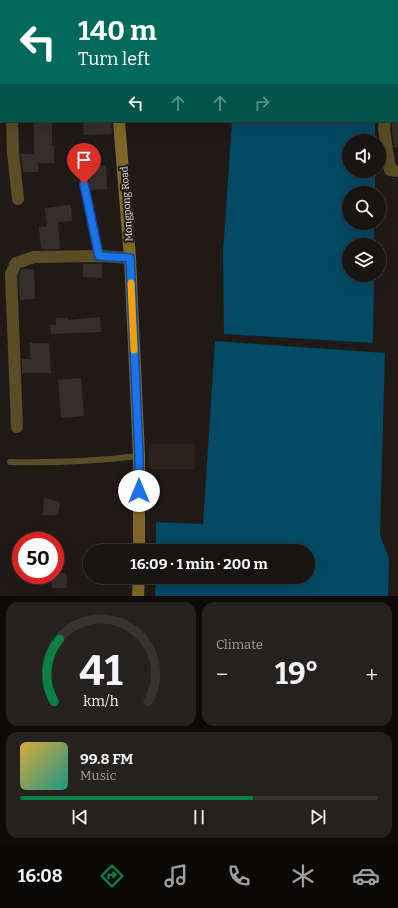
<!DOCTYPE html>
<html lang="en">
<head>
<meta charset="utf-8">
<style>
  body { margin:0; font-family:Bitter,serif; background:#25211f; color:#f1f3f6; height:100vh; display:flex; flex-direction:column; font-size:15px; white-space:nowrap }
  * { box-sizing:border-box; margin:0 }
  p { font-size:13px; color:#9f9e9f }
  .icon { flex:none; width:22px; height:22px; fill:none; stroke:currentColor; stroke-width:2; stroke-linecap:round; stroke-linejoin:round }
  .map { position:relative; height:596px; overflow:hidden }
  .panel { display:flex; flex-direction:column; gap:6px; padding:6px; background:#0d0b09; flex:1 }
  .panel>* { flex:none }
  .banner { position:absolute; left:0px; top:0px; width:398px; height:122px; box-shadow:0 4px 16px #0002,0 0 0 1px #363331; background:#00695c; color:#fff; overflow:hidden }
  .controls { position:absolute; left:342px; top:134px; display:grid; gap:8px }
  .controls a { display:grid; place-items:center; width:44px; height:44px; border-radius:50%; background:#181411; box-shadow:0 4px 16px #0002,0 0 0 1px #363331; font-size:20px }
  .speed { position:absolute; left:12px; top:532px; display:flex; gap:8px; font-size:20px; font-weight:700; text-align:center }
  .speed>* { display:grid; place-content:center; width:52px; height:52px; border-radius:50%; background:#181411; box-shadow:0 4px 16px #0002,0 0 0 1px #363331; line-height:1 }
  .speed .limit { border:6px solid #d22; background:#fff; color:#111 }
  .pin { position:absolute; display:grid; place-items:center; width:34px; height:34px; color:#fff; margin:-41px -17px; border-radius:50% 50% 50% 0; rotate:-45deg; box-shadow:0 0 4px #0007 }
  .pin .icon { rotate:45deg }
  .me { position:absolute; width:44px; margin:-22px; rotate:0deg; stroke-linejoin:round; filter:drop-shadow(0 0 3px #0008) }
  .turn { display:flex; align-items:center; gap:14px; height:84px; padding:0 12px; font-size:18px }
  .turn .icon { width:52px; height:52px; stroke-width:2.5 }
  .turn b { display:block; font-size:28px; line-height:34px }
  .lanes { display:flex; align-items:center; height:38px; padding:0 12px; background:#0003; justify-content:center; gap:20px; direction:ltr }
  .lanes .off { opacity:.35 }
  .big { font-size:30px; font-weight:700; line-height:1.1 }
  .panel .widget { flex:1; display:flex; flex-direction:column; justify-content:center; gap:6px; min-width:0; padding:0 14px; border-radius:12px; background:#25211f }
  .panel .dial { align-items:center; gap:0 }
  .dial svg { height:104px; overflow:visible; fill:none; stroke:#363331; stroke-width:7; stroke-linecap:round; text-anchor:middle }
  .dial text { fill:#f1f3f6; stroke:none }
  .song { display:flex; align-items:center; gap:12px }
  .cover { width:48px; height:48px; border-radius:6px; background:linear-gradient(135deg,hsl(40 70% 55%),hsl(170 70% 35%)) }
  .played { height:4px; border-radius:2px; background:linear-gradient(90deg,#0b8043 65%,#363331 65%) }
  .keys { display:flex; justify-content:space-around; direction:ltr }
  .heat { display:flex; justify-content:space-between; align-items:center; font-size:22px; direction:ltr }
  .panel .tiles { flex:1; display:grid; gap:6px; grid-template-columns:1fr 1fr }
  .widget:last-child { grid-column:span 2 }
  .trip { position:absolute; left:83px; top:544px; width:232px; height:40px; border-radius:20px; background:#181411; box-shadow:0 4px 16px #0002,0 0 0 1px #363331; font-weight:700; line-height:40px; text-align:center }
  .tabs { display:flex; height:64px; justify-content:space-around; align-items:center; background:#0a0807; color:#9f9e9f }
  .tabs .icon { width:28px; height:28px }
  .tabs .active { color:#0b8043 }
  .tabs b { font-size:18px; color:#f1f3f6 }
  .map>svg:first-child { display:block }
  .built { fill:#2c221b }
  .water { fill:#004a63 }
  .building { fill:#352f2b }
  .lines { fill:none; stroke-linecap:round; stroke-linejoin:round }
  .service { stroke:#5a4c27; stroke-width:6 }
  .minor { stroke:#5a4c27; stroke-width:12 }
  .tertiary { stroke:#5a4c27; stroke-width:12 }
  .secondary { stroke:#7e6728; stroke-width:12 }
  .route-casing { stroke:#114b97; stroke-width:10 }
  .route { stroke:#1a73e8; stroke-width:7 }
  .slow { stroke:#f59e0b; stroke-width:7 }
  .labels { text-anchor:middle; stroke-width:4; stroke-linejoin:round; paint-order:stroke }
  .street-label { font-size:10px; fill:#e4e1de; stroke:#201a17 }
</style>
</head>
<body>
<div class="map">
<svg width="398" height="596" viewBox="0 0 398 596">
  <rect width="100%" height="100%" fill="#201a17"/>
  <rect class="built" x="149" y="444" width="46" height="25"/>
  <g class="water">
    <path d="M235,0h127l4,1h-131z"/>
    <path d="M232,121h143v20h-26v30h26v22h-26v30h25v22h-25v30h25l-1,68 -149,-9 -1,-81z"/>
    <path d="M215,341l170,12 -5,181 9,25 -1,37h-233l1,-19h152v-26h-152v-29l47,2z"/>
  </g>
  <g class="building">
    <path d="M34,121h18v24h2v18h-16v9h-15l-2,-18h13z"/>
    <path d="M83,121h28l1,13 -28,1z"/>
    <path d="M392,121h6v26h-4l-2,-17z"/>
    <path d="M106,165l1,24 -17,1 -1,-24z"/>
    <path d="M71,205l1,16 -14,1 2,27h-19l-2,-22 8,-1 -2,-18z"/>
    <path d="M83,264h19v14l-19,-1z"/>
    <path d="M21,269h13l1,30 -15,1 -1,-25z"/>
    <path d="M100,317l1,15 -50,2 -1,-9h6v-7h12v2z"/>
    <path d="M30,343h19l2,30h-29v-14h8z"/>
    <path d="M81,378l3,38 -23,2 -3,-38z"/>
    <path d="M44,498l16,4 -2,13h-15z"/>
    <path d="M55,573h11l1,15h-15l-1,-13h4z"/>
  </g>
  <g class="lines">
    <g class="service">
      <path d="M84,184l15,72"/>
      <path d="M10,462c43,1 86,-1 129,-6"/>
    </g>
    <g class="minor">
      <path d="M381,0v1"/>
      <path d="M12,121l1,32 5,46"/>
      <path d="M385,121l-1,9 6,40 8,1"/>
      <path d="M17,427l-6,-153 5,-11 18,-6 65,-1 31,2"/>
    </g>
    <path class="tertiary" d="M50,1v-1"/>
    <g class="secondary">
      <path d="M0,59h1"/>
      <path d="M119,121l11,137 9,198v95"/>
      <path d="M138,596l1,-19"/>
    </g>
  </g>
  <g class="lines">
    <g class="route-casing">
      <path id="route" d="M84,184l15,72 31,2 9,198v35"/>
    </g>
    <use href="#route" class="route"/>
    <path class="slow" d="M131,283l3,67"/>
  </g>
  <g class="labels">
    <g class="street-label">
      <text transform="translate(126 204) rotate(-94)" y="4">Mongpong Road</text>
    </g>
  </g>
</svg>
<div class="controls">
<a><svg class="icon" aria-label="sound" viewBox="0 0 24 24"><path d="M4 9h4l5-4v14l-5-4H4zM17 9q2 3 0 6"/></svg></a>
<a><svg class="icon" aria-label="search" viewBox="0 0 24 24"><circle cx="10" cy="10" r="6"/><path d="M15 15l6 6"/></svg></a>
<a><svg class="icon" aria-label="layers" viewBox="0 0 24 24"><path d="M12 4l9 5-9 5-9-5zM3 14l9 5 9-5"/></svg></a>
</div>
<div class="speed"><div class="limit">50</div></div>
<div class="pin" style="left:84px;top:184px;background:#d93025"><svg class="icon" aria-label="arrive" viewBox="0 0 24 24"><path d="M6 21V4h12l-3 4 3 4H6"/></svg></div>
<svg class="me" style="left:139px;top:491px" viewBox="-20 -20 40 40"><circle r="19" fill="#fff"/><path d="M0-13L10 11 0 6-10 11z" fill="#1a73e8"/></svg>
<div class="trip">16:09 · 1 min · 200 m</div>
<div class="banner">
<div class="turn"><svg class="icon" aria-label="left" viewBox="0 0 24 24"><path d="M17 20v-9H6M10 6l-5 5 5 5"/></svg><div><b>140 m</b>Turn left</div></div>
<div class="lanes"><svg class="icon" aria-label="left" viewBox="0 0 24 24"><path d="M17 20v-9H6M10 6l-5 5 5 5"/></svg><svg class="icon off" aria-label="ahead" viewBox="0 0 24 24"><path d="M12 20V5M6 11l6-6 6 6"/></svg><svg class="icon off" aria-label="ahead" viewBox="0 0 24 24"><path d="M12 20V5M6 11l6-6 6 6"/></svg><svg class="icon off" aria-label="right" viewBox="0 0 24 24"><path d="M7 20v-9h11M14 6l5 5-5 5"/></svg></div>
</div>
</div>
<section class="panel">
<div class="tiles">
<div class="widget dial"><svg viewBox="0 0 100 80">
<path d="M14 69A42 42 0 1 1 86 69"/>
<path d="M14 69A42 42 0 0 1 18 21" stroke="#0b8043"/>
<text x="50" y="56" font-size="32" font-weight="700">41</text>
<text x="50" y="72" font-size="11">km/h</text>
</svg></div>
<div class="widget"><p>Climate</p>
<div class="heat"><a>−</a><b class="big">19°</b><a>+</a></div>
</div>
<div class="widget">
<div class="song"><i class="cover"></i><div><b>99.8 FM</b><p>Music</p></div></div>
<div class="played"></div>
<div class="keys"><svg class="icon" aria-label="previous" viewBox="0 0 24 24"><path d="M18 5L8 12l10 7zM5 5v14"/></svg><svg class="icon" aria-label="pause" viewBox="0 0 24 24"><path d="M8 5v14M16 5v14"/></svg><svg class="icon" aria-label="next" viewBox="0 0 24 24"><path d="M6 5l10 7-10 7zM19 5v14"/></svg></div>
</div>
</div>
</section>
<nav class="tabs">
<b>16:08</b>
<svg class="icon active" aria-label="directions" viewBox="0 0 24 24"><path d="M12 3l9 9-9 9-9-9zM9 14v-3h6M13 9l2 2-2 2"/></svg>
<svg class="icon" aria-label="music" viewBox="0 0 24 24"><path d="M9 18V5l10-2v13"/><circle cx="6" cy="18" r="3"/><circle cx="16" cy="16" r="3"/></svg>
<svg class="icon" aria-label="phone" viewBox="0 0 24 24"><path d="M5 4h4l2 5-3 2q2 4 5 5l2-3 5 2v4C11 20 4 13 5 4z"/></svg>
<svg class="icon" aria-label="climate" viewBox="0 0 24 24"><path d="M12 3v18M4 7l16 10M4 17L20 7"/></svg>
<svg class="icon" aria-label="car" viewBox="0 0 24 24"><path d="M5 17H2v-5l4-1 3-4h7l3 4 3 1v5h-3M9 17h6M6 11h13"/><circle cx="7" cy="17" r="2"/><circle cx="17" cy="17" r="2"/></svg>
</nav>
</body>
</html>
